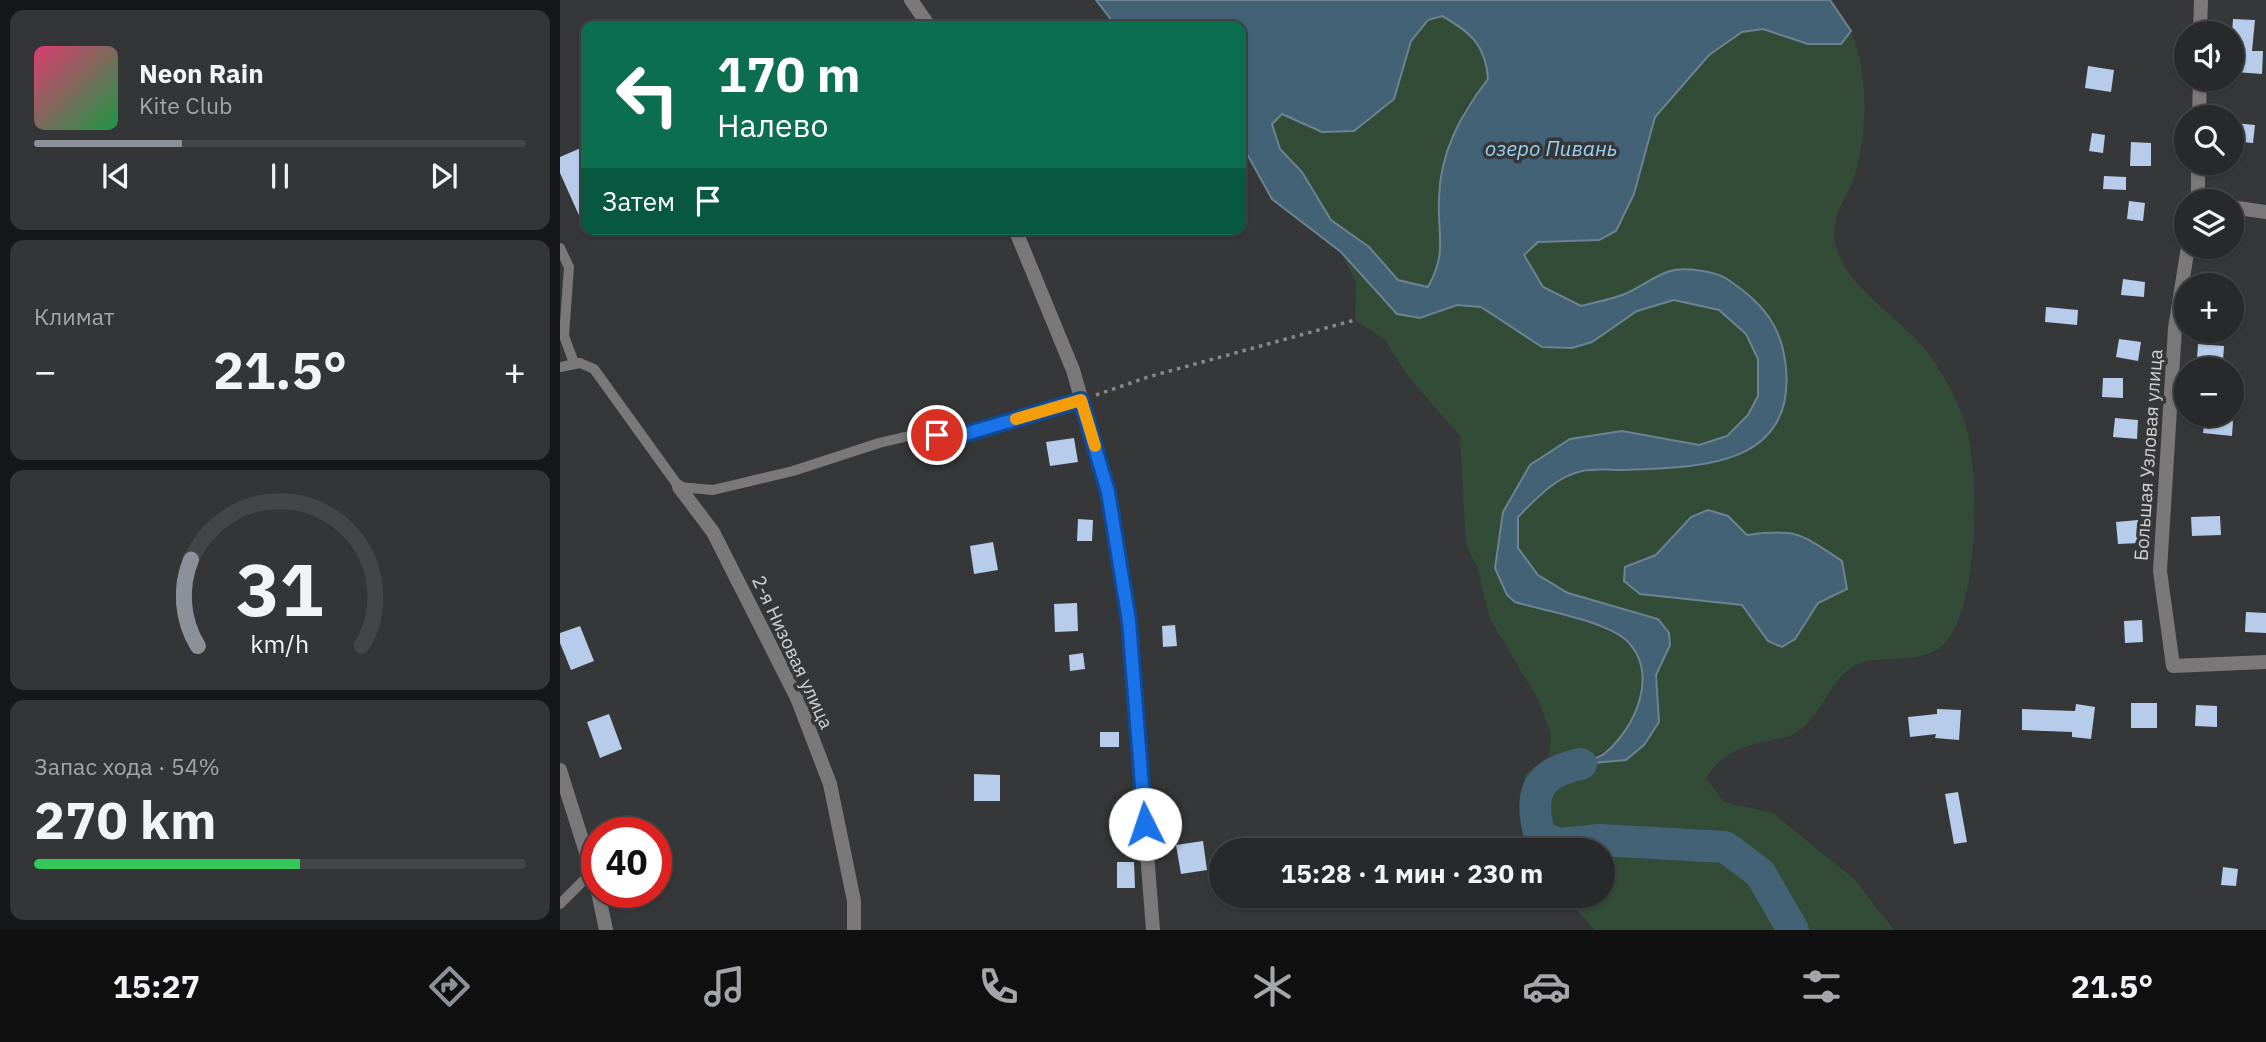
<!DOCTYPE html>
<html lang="ru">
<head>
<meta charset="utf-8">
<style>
  body { margin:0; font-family:"IBM Plex Sans",sans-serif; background:#343537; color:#f1f3f6; height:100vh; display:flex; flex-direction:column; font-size:26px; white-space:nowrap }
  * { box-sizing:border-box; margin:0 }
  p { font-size:23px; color:#a5a6a9 }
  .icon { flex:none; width:38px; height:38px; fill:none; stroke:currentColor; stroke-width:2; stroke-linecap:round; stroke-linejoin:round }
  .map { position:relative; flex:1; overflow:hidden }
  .side { display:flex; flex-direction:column; gap:10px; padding:10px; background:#161718; width:560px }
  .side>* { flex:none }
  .banner { position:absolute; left:21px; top:21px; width:665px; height:214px; border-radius:14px; box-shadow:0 2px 5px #0004,0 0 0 2px #444547; background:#0b6e4f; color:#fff; overflow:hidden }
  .fabs { position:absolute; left:1614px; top:21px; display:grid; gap:14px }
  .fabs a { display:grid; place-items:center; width:70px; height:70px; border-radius:50%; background:#28292b; box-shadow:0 2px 5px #0004,0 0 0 2px #444547; font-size:35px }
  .speed { position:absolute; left:21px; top:817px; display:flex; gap:14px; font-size:35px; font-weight:700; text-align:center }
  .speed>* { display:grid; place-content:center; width:91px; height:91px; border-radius:50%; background:#28292b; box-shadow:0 2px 5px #0004,0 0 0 2px #444547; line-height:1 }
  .speed .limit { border:10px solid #d22; background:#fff; color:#111 }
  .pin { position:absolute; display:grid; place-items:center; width:60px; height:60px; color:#fff; margin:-30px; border:4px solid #fff; border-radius:50%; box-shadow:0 2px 7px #0007 }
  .me { position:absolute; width:77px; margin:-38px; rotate:356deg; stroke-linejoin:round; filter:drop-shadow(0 0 5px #0008) }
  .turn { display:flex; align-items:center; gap:24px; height:147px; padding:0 21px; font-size:32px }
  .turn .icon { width:91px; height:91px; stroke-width:2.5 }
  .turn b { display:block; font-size:49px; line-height:60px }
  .then { display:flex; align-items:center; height:66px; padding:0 21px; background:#0003; gap:14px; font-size:26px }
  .big { font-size:52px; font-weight:800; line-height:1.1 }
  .side .tile { flex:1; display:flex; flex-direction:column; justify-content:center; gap:10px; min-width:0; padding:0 24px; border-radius:14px; background:#343537 }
  .side .dial { align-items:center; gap:0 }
  .dial svg { height:182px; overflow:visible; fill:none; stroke:#444547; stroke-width:7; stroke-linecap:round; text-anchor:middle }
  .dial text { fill:#f1f3f6; stroke:none }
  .song { display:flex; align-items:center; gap:21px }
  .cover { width:84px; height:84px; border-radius:10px; background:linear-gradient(135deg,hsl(340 70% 55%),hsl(140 70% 35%)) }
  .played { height:7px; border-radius:4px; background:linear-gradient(90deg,#8c9099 30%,#444547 30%) }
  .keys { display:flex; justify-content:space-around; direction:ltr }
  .heat { display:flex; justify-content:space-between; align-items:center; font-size:38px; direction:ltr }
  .charge { height:10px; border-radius:5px; background:linear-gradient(90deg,#34c759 54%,#444547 0) }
  .trip { position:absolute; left:649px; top:838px; width:406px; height:70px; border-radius:35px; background:#28292b; box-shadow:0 2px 5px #0004,0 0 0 2px #444547; font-weight:800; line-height:70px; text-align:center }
  .tabs { display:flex; height:112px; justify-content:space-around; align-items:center; background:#101011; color:#a5a6a9 }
  .tabs .icon { width:49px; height:49px }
  .tabs .selected { color:#8c9099 }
  .tabs b { font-size:32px; color:#f1f3f6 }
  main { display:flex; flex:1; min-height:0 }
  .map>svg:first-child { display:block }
  .green { fill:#334c37; fill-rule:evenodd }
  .water { fill:#436275; stroke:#6d8391; stroke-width:2; fill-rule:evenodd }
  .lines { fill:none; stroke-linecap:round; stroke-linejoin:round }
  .river { stroke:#436275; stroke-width:32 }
  .building { fill:#b7ccea }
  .path { stroke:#86888a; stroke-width:3.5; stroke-dasharray:3.5 5; stroke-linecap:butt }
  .service { stroke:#7a7878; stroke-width:10 }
  .minor { stroke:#7a7878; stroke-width:14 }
  .tertiary { stroke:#7a7878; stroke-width:14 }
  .route-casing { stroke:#114b97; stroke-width:18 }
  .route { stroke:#1a73e8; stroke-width:12 }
  .slow { stroke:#f59e0b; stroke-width:12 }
  .labels { text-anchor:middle; stroke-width:7; stroke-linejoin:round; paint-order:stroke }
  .street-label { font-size:19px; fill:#d0d1d3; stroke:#353739 }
  .water-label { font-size:21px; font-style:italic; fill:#99d2f6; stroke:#353739 }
</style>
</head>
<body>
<main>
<section class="side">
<div class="tile">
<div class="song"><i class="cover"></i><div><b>Neon Rain</b><p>Kite Club</p></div></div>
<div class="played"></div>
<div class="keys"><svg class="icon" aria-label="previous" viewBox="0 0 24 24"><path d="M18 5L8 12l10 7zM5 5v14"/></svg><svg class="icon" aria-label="pause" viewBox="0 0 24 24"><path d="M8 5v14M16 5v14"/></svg><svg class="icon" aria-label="next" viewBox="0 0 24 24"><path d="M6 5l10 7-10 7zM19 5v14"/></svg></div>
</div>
<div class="tile"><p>Климат</p>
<div class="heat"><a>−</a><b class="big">21.5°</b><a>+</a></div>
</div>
<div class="tile dial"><svg viewBox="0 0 100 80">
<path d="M14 69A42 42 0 1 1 86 69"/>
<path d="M14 69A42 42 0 0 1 11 31" stroke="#8c9099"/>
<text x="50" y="56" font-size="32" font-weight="700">31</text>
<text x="50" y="72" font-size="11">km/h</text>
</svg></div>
<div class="tile"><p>Запас хода · 54%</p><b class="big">270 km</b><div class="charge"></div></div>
</section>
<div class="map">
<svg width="1706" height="930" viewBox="0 0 1706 930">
  <rect width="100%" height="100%" fill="#353739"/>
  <g class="green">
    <path d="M882,16c29,17 44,29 46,64l-24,29 -26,87 4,64 -14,27 -30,-7 -29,-33 -38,-27 -29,-48 -22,-23 -8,-26 10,-9 40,18 72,-33c9,-31 13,-73 48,-83z"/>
    <path d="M1203,29l45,15h33l10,-13c17,42 17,96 5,140 -7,27 -31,49 -19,79 13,37 50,60 76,86 22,22 39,52 50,81 18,44 18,205 -25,232 -23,15 -59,5 -83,16 -26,13 -33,55 -63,70 -5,3 -14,3 -20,5 -29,6 -49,12 -66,38l18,24 49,11 82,67 39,50h-299l-31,-34h39v-46h-73l-5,-6 -4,-45 4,-25 24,-18 2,-21 -12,-34 -49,-82 -13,-53 -11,-20 -6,-110 -53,-61 -22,-35 -30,-20 1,-37 -15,-31 56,62 23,4 37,-13 24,2 61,40 50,-5 45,-31 37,-11 45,10 27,24 12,25v37l-10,19 -21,21 -28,9 -77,-14 -119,81 4,83 8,7c31,10 112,23 124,57 5,14 2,28 0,42 -5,28 -30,50 -55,62l42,-3 33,-38 -3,-47 14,-30 -12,-26c-46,-13 -115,-21 -139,-69 -4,-8 -1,-23 -1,-33l29,-29 34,-17 116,-4 48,-15 39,-100 -112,-81 -49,24 -42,11 -38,-19 -19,-32 14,-13 61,-2 35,-46 21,-77 54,-62 33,-24zM1168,516l19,19 36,-5 35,73 -23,36 -27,2 -26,-36 -102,-11 -15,-26 31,-13z"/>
  </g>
  <g class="water">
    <path d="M536,0h734l21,31 -10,13h-33l-45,-15 -21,3 -33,23 -54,62 -21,77 -18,37 -17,9 -61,2 -14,13 19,32 38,19c14,-4 28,-6 41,-11 17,-6 31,-19 48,-24 14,-4 45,0 57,8 35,23 55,46 59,89 9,100 -89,99 -161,102 -14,0 -30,-2 -43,1 -27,6 -46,28 -64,46v31l20,27 30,18 90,26 11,14 1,12 -14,30 3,47 -15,23 -18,15 -45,4c8,-4 18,-6 24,-11 31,-25 55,-82 21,-113 -23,-20 -82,-29 -111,-38l-8,-7 -12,-27 8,-56 27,-47 40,-26 52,-8 77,14 28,-9 21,-21 10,-19v-37l-12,-25 -27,-24 -45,-10 -37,11 -45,31 -20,6 -30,-1 -61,-40 -24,-2 -37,13 -23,-4 -56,-62 -69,-53 -31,-56v-117h-125zM882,16c29,16 44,30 46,63 -27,35 -48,73 -49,119 -2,37 9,53 -11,89l-30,-7 -29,-33 -38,-27 -29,-48 -22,-23 -8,-25 10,-10 40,18 32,-1 40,-32 17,-58 17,-21z"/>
    <path d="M1148,510l20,6 19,19c50,-7 54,-1 95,26l5,28 -29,14 -23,36 -13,8 -14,-6 -26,-36 -102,-11 -16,-13 1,-14 31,-12 35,-38z"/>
  </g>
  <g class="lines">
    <path class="river" d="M1021,764c-44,9 -53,29 -41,72l18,8 42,-4 125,7 35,26 33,57"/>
  </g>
  <g class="building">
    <path d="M1673,19l22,1 -3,31h11l-1,23 -27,-2 3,-36 -6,-1z"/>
    <path d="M1528,66l26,4 -3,22 -26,-4z"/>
    <path d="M1674,123l21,2 -2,18 -21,-2z"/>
    <path d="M1532,133l13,2 -2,18 -14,-2z"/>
    <path d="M1571,142l20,1v23h-21z"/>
    <path d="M23,147l3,7v77l-26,-58v-16z"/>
    <path d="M1544,176l22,1v13l-23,-1z"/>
    <path d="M1569,201l16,2 -2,18 -16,-2z"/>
    <path d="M1563,279l22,3 -1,15 -23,-2z"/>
    <path d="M1486,307l32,3 -1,15 -32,-3z"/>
    <path d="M1559,339l22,3 -3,19 -22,-4z"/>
    <path d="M1638,344l26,2 -1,15 -26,-2z"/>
    <path d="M1543,378h20v20l-21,-1z"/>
    <path d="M1555,418l23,2 -1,19 -24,-2z"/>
    <path d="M1645,418l28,3 -1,15 -29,-3z"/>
    <path d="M514,438l4,24 -28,4 -4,-24z"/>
    <path d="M1660,516l1,19 -29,1 -1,-19z"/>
    <path d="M518,519l15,1 -1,21h-15z"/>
    <path d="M1578,520l2,23 -22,1 -2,-22z"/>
    <path d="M433,542l5,28 -24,4 -4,-28z"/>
    <path d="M517,603l1,28 -23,1 -1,-28z"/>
    <path d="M1686,612l20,1v20l-21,-1z"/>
    <path d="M1582,620l1,22 -18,1 -1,-22z"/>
    <path d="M615,625l2,21 -14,1 -1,-21z"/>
    <path d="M20,626l14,35 -23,9 -11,-27v-10z"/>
    <path d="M523,653l2,16 -15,2 -1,-16z"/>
    <rect x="1571" y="703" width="26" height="25"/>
    <path d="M1516,704l19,3 -4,32 -19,-2v-5l-50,-2v-21l53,2z"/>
    <path d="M1636,705l21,1v21l-22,-1z"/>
    <path d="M1377,709l24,1 -2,30 -24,-2 1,-4 -26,3 -2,-20 29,-3z"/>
    <path d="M49,714l13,35 -22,9 -13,-36z"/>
    <rect x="540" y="732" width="19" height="15"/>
    <path d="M414,774l26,1v26h-26z"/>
    <path d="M1398,792l9,50 -13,2 -9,-50z"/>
    <path d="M643,841l4,29 -26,4 -5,-29z"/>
    <path d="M557,862h17l1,26h-18z"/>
    <path d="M1663,867l15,2 -2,17 -15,-1z"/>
  </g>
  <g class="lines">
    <path class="path" d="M536,395l52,-18 207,-57"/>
    <g class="service">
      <path d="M0,248l9,19 -5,69 10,27"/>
      <path d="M0,367l20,-4 14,6 85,118 34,3 80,-19 86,-28 34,-8h49l119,-35"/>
      <path d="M0,904l32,-32"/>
    </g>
    <g class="minor">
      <path d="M1640,33l1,-33"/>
      <path d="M1639,117l1,-38"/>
      <path d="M1638,201v-38"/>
      <path d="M1671,207l35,5"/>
      <path d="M1628,247l-13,81 -15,243 13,95 93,-4"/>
      <path d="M119,487l34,45 84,166 33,86 24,117v29"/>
      <path d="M0,770l37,117"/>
      <path d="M38,892l8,38"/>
    </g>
    <g class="tertiary">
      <path d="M351,0l18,26"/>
      <path d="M455,229l58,141 35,122 21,129 24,309"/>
    </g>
  </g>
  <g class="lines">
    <g class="route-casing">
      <path id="route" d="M377,435h25l119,-35 27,92 21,129 16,203"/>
    </g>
    <use href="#route" class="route"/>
    <path class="slow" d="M456,419l65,-19 14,46"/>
  </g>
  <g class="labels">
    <g class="street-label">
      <text transform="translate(1588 455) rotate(-86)" y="7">Большая Узловая улица</text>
      <text transform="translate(233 652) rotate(65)" y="7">2-я Низовая улица</text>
    </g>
    <g class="water-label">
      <text x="991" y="156">озеро Пивань</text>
    </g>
  </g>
</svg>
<div class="fabs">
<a><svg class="icon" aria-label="sound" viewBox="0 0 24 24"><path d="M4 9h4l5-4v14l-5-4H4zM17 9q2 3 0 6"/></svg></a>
<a><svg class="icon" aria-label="search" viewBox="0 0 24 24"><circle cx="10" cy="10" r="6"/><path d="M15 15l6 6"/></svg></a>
<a><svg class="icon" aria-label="layers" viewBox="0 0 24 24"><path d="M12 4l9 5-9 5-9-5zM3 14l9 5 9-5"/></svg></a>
<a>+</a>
<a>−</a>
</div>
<div class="speed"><div class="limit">40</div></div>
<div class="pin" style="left:377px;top:435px;background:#d93025"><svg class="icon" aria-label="arrive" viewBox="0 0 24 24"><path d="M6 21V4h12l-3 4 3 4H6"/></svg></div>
<svg class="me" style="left:585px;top:824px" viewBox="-20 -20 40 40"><circle r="19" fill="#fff"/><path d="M0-13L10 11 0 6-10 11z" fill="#1a73e8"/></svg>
<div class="trip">15:28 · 1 мин · 230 m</div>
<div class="banner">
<div class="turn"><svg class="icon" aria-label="left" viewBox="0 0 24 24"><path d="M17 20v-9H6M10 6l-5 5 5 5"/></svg><div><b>170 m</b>Налево</div></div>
<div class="then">Затем<svg class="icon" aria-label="arrive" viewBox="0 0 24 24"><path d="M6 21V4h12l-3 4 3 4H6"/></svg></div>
</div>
</div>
</main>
<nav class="tabs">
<b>15:27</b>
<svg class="icon selected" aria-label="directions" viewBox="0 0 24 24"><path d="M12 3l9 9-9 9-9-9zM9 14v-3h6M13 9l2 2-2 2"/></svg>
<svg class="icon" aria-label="music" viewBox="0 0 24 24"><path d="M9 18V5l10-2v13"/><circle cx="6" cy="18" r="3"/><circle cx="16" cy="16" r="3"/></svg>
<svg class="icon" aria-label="phone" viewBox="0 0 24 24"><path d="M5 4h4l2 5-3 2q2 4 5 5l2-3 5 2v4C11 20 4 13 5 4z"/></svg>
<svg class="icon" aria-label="climate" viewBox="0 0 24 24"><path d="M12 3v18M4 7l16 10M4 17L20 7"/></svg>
<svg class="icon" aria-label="car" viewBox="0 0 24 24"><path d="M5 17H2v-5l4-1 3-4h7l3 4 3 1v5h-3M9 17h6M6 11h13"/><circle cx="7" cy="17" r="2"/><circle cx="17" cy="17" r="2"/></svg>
<svg class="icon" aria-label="filters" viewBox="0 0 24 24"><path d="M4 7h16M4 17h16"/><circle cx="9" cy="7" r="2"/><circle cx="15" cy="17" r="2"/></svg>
<b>21.5°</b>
</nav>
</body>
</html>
